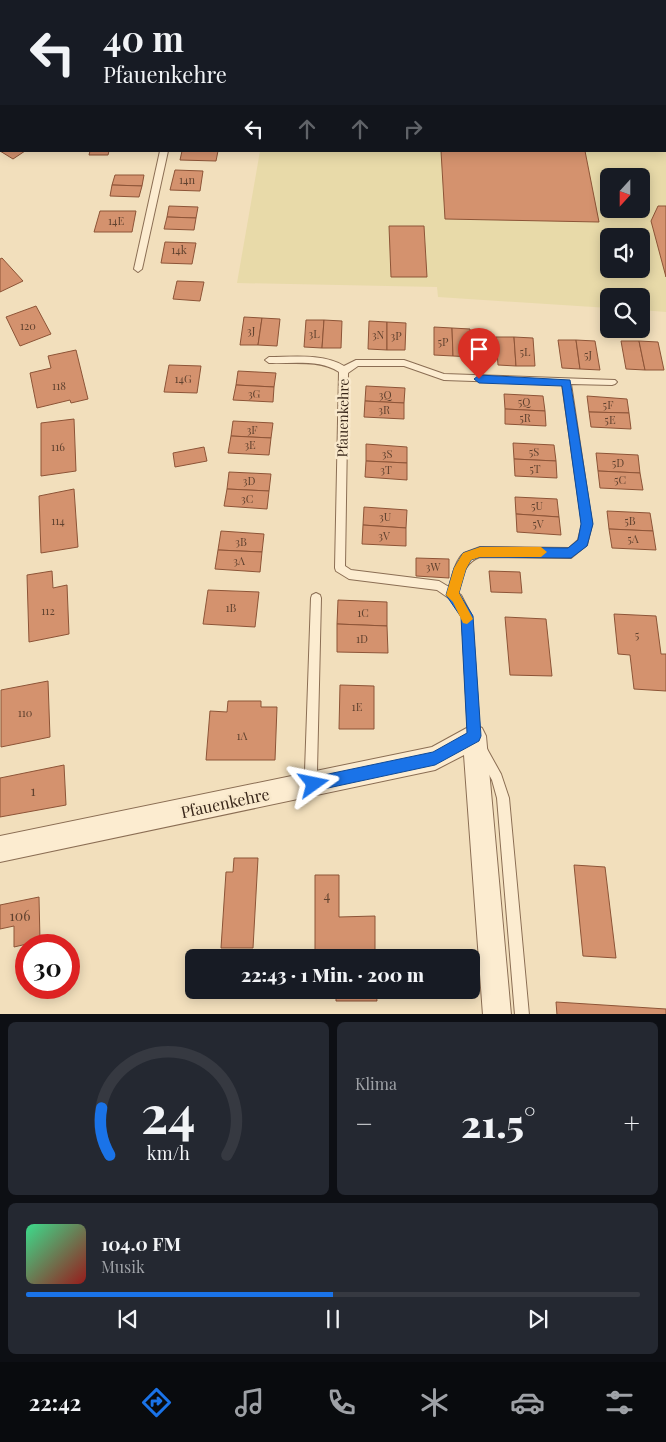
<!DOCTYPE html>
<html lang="de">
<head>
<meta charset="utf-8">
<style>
  body { margin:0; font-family:"Playfair Display",serif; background:#242831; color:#f1f3f6; height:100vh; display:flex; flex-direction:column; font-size:19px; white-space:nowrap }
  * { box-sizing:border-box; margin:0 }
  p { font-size:16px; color:#9ea1a6 }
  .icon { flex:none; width:28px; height:28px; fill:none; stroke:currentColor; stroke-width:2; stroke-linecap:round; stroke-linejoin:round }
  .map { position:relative; height:1014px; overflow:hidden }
  .sheet { display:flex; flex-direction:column; gap:8px; padding:8px; background:#0d0f14; flex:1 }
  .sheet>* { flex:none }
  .guide { position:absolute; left:0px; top:0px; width:666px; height:152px; box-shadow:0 2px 12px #0003; background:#171b24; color:#f1f3f6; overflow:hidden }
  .needle { width:32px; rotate:201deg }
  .controls { position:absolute; left:600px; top:168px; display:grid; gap:10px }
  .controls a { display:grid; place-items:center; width:50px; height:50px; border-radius:8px; background:#171b24; box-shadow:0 2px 12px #0003; font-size:25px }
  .speed { position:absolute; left:15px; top:934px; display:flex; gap:10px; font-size:25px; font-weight:700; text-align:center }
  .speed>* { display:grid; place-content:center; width:65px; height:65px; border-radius:50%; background:#171b24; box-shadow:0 2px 12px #0003; line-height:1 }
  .speed .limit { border:8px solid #d22; background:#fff; color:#111 }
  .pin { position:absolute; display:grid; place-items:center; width:42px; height:42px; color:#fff; margin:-51px -21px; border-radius:50% 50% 50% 0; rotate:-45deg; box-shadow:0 0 5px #0007 }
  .pin .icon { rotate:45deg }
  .me { position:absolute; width:55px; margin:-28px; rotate:78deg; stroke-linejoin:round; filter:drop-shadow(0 0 4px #0008) }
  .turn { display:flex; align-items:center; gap:18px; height:105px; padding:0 20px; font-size:22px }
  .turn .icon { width:65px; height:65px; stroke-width:2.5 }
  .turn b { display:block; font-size:35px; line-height:42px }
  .lanes { display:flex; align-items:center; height:48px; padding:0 20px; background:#0003; justify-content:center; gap:25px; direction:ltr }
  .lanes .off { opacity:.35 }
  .big { font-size:38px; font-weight:800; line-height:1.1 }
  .sheet .widget { flex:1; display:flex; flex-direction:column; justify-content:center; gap:8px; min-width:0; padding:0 18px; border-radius:8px; background:#242831 }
  .sheet .dial { align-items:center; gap:0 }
  .dial svg { height:130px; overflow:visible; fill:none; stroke:#363941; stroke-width:7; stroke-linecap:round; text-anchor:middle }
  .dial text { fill:#f1f3f6; stroke:none }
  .song { display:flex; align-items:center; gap:15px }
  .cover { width:60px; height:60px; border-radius:8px; background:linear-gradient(135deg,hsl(150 70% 55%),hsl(0 70% 35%)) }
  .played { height:5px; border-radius:2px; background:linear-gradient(90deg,#1a73e8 50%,#363941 50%) }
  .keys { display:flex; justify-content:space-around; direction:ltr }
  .heat { display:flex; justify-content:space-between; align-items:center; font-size:28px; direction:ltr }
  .sheet .tiles { flex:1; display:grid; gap:8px; grid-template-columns:1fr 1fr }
  .widget:last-child { grid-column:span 2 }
  .trip { position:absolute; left:185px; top:949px; width:295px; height:50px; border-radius:8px; background:#171b24; box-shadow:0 2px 12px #0003; font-weight:800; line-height:50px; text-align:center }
  .dock { display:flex; height:80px; justify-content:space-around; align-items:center; background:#090b0e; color:#9ea1a6 }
  .dock .icon { width:35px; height:35px }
  .dock .selected { color:#1a73e8 }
  .dock b { font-size:22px; color:#f1f3f6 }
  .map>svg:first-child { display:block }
  .farmland { fill:#e8daa9; fill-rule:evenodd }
  .building { fill:#d4926e; stroke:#8d5437 }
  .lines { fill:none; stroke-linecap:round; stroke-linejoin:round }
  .service-casing { stroke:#8b6e54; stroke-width:2 }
  .minor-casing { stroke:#8b6e54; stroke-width:2 }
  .service { fill:#fcecd0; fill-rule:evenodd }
  .minor { fill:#fcecd0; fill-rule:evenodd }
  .route { fill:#1a73e8; stroke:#114b97 }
  .slow { fill:#f59e0b }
  .labels { text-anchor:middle; stroke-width:5; stroke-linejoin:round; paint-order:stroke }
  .number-label { font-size:11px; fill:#60422f }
  .street-label { font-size:14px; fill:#39271a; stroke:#f9e9cc }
  .near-number-label { font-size:14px; fill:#60422f }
  .near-street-label { font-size:16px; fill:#39271a; stroke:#f9e9cc }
</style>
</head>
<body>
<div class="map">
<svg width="666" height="1015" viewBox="0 0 666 1015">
  <rect width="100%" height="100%" fill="#f2dfbc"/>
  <path class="farmland" d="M380,0h286v312l-25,-2v-14h-32v12l-171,-11 -1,-10 -200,-4 23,-132h405v-150zM609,176h32v33h-32zM609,236h32v33h-32z"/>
  <g class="building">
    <path d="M572,0h94v38l-1,-37z"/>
    <path d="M1,146v5h24l-12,8 -13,-8z"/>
    <path d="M90,151h19l-1,4h-19z"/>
    <path d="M182,151h36l-2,10 -36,-1z"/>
    <path d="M441,151h144l14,71 -154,-3z"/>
    <path d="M175,170l28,1 -3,20 -30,-1z"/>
    <path d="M115,175h29l-2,11 -30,-1z"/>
    <path d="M112,185l30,1 -3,11 -29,-1z"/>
    <path d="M169,206l29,1 -2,11 -29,-1z"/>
    <path d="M658,206h8v71l-15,-56z"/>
    <path d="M100,211h36l-4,21h-38z"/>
    <path d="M167,217l29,1 -2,12 -30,-1z"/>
    <path d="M389,226h35l3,51h-36z"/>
    <path d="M165,242l31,1 -4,21 -31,-1z"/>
    <path d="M2,258l21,23 -23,11v-33z"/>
    <path d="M177,281l27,1 -4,19 -27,-2z"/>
    <path d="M36,306l15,28 -31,12 -14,-29z"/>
    <path d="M244,317l18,1 -4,27h-18z"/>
    <path d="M262,318l18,1 -3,27 -19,-1z"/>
    <path d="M306,320h18l-2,28 -18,-1z"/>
    <path d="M324,320l18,1 -1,27h-19z"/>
    <path d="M369,321l18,1v28l-19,-1z"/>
    <path d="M387,322l19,1 -1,27h-18z"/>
    <path d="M434,327l18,1 1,28 -19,-1z"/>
    <path d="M452,328l18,1 2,28 -19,-1z"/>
    <path d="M496,337h18l2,29 -18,-1z"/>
    <path d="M514,337l19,1 2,28h-19z"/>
    <path d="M558,340h18l4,29 -18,-1z"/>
    <path d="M576,340l19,1 5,29 -20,-1z"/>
    <path d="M621,341h18l6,29 -19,-1z"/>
    <path d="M639,341l19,1 6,28h-19z"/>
    <path d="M76,350l12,49 -17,4 -1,-3 -33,8 -7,-35 21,-5 -3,-12z"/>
    <path d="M169,365l32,1 -4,27 -33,-1z"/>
    <path d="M238,371l38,2 -2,14 -38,-2z"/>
    <path d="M236,385l38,2 -1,15 -40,-2z"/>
    <path d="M366,386l39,2 -1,15 -39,-2z"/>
    <path d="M504,394l39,2 2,15 -40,-2z"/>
    <path d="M587,396l40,3 2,14 -40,-1z"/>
    <path d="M365,401l39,2v16l-40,-2z"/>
    <path d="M505,409l40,2 1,15 -41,-2z"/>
    <path d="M589,412l40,1 2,16 -40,-2z"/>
    <path d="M74,419l2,52 -35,5v-53z"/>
    <path d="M233,421l40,2 -2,15 -40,-2z"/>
    <path d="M231,436l40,2 -2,17 -41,-2z"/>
    <path d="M513,443l41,2 2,16 -42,-2z"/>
    <path d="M366,444l41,3v16l-41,-2z"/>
    <path d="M204,447l3,14 -32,6 -2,-14z"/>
    <path d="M596,453l42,2 2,18 -42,-2z"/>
    <path d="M514,459l42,2 1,17 -42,-2z"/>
    <path d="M366,461l41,2v17l-42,-3z"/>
    <path d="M598,471l42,2 3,17 -43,-2z"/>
    <path d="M229,472l42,2 -2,17 -42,-2z"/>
    <path d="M74,489l4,58 -37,6 -2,-57z"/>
    <path d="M227,489l42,2 -2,18 -43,-3z"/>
    <path d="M515,497l42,2 2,18 -43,-3z"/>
    <path d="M364,507l43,3 -1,18 -43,-3z"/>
    <path d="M607,511l43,2 3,18 -44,-2z"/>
    <path d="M516,514l43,3 2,18 -44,-3z"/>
    <path d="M363,525l43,3v18l-44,-2z"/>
    <path d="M609,529l44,2 3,19 -44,-2z"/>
    <path d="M221,531l43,3 -2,18 -44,-2z"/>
    <path d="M218,550l44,2 -2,20 -45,-3z"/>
    <path d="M416,558l33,1v19l-33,-2z"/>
    <path d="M52,571l1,17 14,-3 2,49 -40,8 -2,-67z"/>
    <path d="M489,571l31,1 2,21 -31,-1z"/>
    <path d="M208,590l51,2 -4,35 -52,-3z"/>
    <path d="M338,600l49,2v24l-50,-2z"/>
    <path d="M614,614l42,2 5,38h5v37l-32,-2 -4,-34 -12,-1z"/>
    <path d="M505,617l41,2 6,57 -42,-1z"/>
    <path d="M337,624l50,2 1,27 -51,-1z"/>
    <path d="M48,681l2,56 -49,10v-57z"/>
    <path d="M340,685l34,1v43h-35z"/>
    <path d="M228,701h33v6h16l-2,53h-69l4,-49 17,1z"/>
    <path d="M64,765l2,40 -66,12v-39z"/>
    <path d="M234,858h24l-5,90h-32l5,-76h7z"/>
    <path d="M574,865l31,2 11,91 -33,-2z"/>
    <path d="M315,875h24v42l36,-1v42h-60z"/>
    <path d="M39,897l1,44 -26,6v-21l-14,3v-24z"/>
    <path d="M336,990h40l1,11h-41z"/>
    <path d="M556,1002l110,7v6h-109z"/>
  </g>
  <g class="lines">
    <g class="service-casing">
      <g id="service">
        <rect x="274" y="0" width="6" height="1"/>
        <rect x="0" y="25" width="1" height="4"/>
        <path d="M160,151h8l-26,118 -4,3 -4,-3z"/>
        <path d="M269,357c23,0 55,-4 75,9l12,-6h48l40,14 171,6 2,2 -2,2 -3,1 -41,-1 21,140 -5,21 -16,13 -91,-1c-17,6 -17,20 -22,36l3,2 11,21 8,120 -2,4 -4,2 -4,-2 -2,-4 -6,-119 -9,-16 -16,-11 -88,-11 -13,-8 -1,-3 4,-196c-19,-13 -48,-8 -70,-9l-4,-3zM358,366h46l40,14 118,4 20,140 -4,16 -9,8 -89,-1c-5,2 -11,4 -16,6 -9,7 -12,24 -15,34l-10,-6 -88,-11 -6,-4 3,-193z"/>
        <path d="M316,593l4,2 1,3 -4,173 3,13 -2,4 -4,2 -4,-2 -5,-17 6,-173 1,-3z"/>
        <path d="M482,745l4,2 15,27 8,24 20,217h-14l-18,-217 -5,-18 -16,-29 2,-4z"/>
      </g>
    </g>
    <g class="minor-casing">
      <g id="minor">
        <path d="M34,0h14v1h-13z"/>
        <rect x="665" y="99" width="1" height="8"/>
        <path d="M474,724l8,4 4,8 25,279h-28l-19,-260 -29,15 -435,92v-26l432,-89z"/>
      </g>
    </g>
    <use href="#service" class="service"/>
    <use href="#minor" class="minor"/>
  </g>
  <path class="route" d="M479,375l91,5 23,144 -6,22 -16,12 -91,-1 -9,3 -5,9 -7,24 14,23 8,120 -2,5 -44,24 -121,26 -5,-2 -2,-5 2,-5 5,-2 119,-25 34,-19 -6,-116 -15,-22 8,-27 9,-15 17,-6 88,1 10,-8 3,-16 -19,-138 -83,-3 -5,-4z"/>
  <path class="slow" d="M480,547h61l6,5 -6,5h-61l-9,3 -5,9 -7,24 14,26 -6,5 -4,-1 -10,-21 -7,-7 8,-27 9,-15z"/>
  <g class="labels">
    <g class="number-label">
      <text x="187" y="184">14n</text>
      <text x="116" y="225">14E</text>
      <text x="179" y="254">14k</text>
      <text x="28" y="330">120</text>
      <text x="251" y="335">3J</text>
      <text x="314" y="338">3L</text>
      <text x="378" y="339">3N</text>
      <text x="396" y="340">3P</text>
      <text x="443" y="346">5P</text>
      <text x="525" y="356">5L</text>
      <text x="588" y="359">5J</text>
      <text x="183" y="383">14G</text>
      <text x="59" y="390">118</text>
      <text x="254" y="398">3G</text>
      <text x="385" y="399">3Q</text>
      <text x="524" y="406">5Q</text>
      <text x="608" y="409">5F</text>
      <text x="384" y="414">3R</text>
      <text x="525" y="422">5R</text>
      <text x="610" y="424">5E</text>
      <text x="252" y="434">3F</text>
      <text x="250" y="449">3E</text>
      <text x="58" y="451">116</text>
      <text x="534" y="456">5S</text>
      <text x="387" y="458">3S</text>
      <text x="618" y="467">5D</text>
      <text x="535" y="473">5T</text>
      <text x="386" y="474">3T</text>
      <text x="620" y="484">5C</text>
      <text x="249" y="485">3D</text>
      <text x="247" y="503">3C</text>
      <text x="537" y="510">5U</text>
      <text x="385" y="521">3U</text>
      <text x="58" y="525">114</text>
      <text x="630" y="525">5B</text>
      <text x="538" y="528">5V</text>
      <text x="384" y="540">3V</text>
      <text x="633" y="543">5A</text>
      <text x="241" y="546">3B</text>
      <text x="239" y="565">3A</text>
      <text x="433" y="571">3W</text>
      <text x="231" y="612">1B</text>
      <text x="48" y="615">112</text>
      <text x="363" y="617">1C</text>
      <text x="637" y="639">5</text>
      <text x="362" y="643">1D</text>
      <text x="357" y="711">1E</text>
      <text x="25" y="717">110</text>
      <text x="242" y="740">1A</text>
    </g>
    <g class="street-label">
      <text transform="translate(343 418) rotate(-89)" y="5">Pfauenkehre</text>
    </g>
    <g class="near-number-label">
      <text x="33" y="796">1</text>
      <text x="327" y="901">4</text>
      <text x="20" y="921">106</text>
    </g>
    <g class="near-street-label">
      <text transform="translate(225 803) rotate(-12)" y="6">Pfauenkehre</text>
    </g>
  </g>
</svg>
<div class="controls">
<a><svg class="needle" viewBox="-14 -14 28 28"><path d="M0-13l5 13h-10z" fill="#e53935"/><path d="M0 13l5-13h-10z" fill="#9ea1a6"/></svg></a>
<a><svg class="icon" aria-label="sound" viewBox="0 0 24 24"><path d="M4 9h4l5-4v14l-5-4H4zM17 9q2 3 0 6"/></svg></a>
<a><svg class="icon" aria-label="search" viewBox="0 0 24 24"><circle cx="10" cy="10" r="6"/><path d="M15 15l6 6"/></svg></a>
</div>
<div class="speed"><div class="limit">30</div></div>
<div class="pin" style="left:479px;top:379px;background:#d93025"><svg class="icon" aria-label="arrive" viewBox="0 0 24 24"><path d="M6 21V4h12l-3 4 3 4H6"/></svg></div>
<svg class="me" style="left:314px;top:784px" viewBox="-20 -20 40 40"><path d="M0-17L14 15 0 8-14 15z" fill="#1a73e8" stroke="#fff" stroke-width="4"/></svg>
<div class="trip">22:43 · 1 Min. · 200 m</div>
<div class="guide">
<div class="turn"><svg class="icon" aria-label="left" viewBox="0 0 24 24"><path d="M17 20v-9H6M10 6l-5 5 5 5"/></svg><div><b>40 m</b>Pfauenkehre</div></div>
<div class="lanes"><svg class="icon" aria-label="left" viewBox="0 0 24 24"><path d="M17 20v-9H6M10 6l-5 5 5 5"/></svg><svg class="icon off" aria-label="ahead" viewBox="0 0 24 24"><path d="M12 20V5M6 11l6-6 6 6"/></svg><svg class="icon off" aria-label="ahead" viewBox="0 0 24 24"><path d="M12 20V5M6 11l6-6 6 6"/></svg><svg class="icon off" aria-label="right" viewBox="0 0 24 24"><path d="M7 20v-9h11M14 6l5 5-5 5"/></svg></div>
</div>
</div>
<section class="sheet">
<div class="tiles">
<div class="widget dial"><svg viewBox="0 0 100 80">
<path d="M14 69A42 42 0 1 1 86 69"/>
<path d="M14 69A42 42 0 0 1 9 40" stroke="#1a73e8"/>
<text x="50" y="56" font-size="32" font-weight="700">24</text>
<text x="50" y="72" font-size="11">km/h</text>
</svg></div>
<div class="widget"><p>Klima</p>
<div class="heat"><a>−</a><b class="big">21.5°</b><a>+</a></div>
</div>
<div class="widget">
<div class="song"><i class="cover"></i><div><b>104.0 FM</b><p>Musik</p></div></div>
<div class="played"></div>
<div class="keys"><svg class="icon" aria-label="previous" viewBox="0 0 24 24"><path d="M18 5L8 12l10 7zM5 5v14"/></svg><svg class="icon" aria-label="pause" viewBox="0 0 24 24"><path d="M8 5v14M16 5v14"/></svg><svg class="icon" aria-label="next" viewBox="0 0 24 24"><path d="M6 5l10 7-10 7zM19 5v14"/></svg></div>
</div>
</div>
</section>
<nav class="dock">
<b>22:42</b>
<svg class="icon selected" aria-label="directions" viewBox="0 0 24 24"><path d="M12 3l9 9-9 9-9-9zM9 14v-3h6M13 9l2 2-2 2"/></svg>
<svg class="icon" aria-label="music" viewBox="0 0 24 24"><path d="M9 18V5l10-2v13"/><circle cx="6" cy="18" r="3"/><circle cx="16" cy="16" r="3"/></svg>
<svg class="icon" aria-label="phone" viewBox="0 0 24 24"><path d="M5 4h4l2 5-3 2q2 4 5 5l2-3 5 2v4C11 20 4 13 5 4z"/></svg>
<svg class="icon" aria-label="climate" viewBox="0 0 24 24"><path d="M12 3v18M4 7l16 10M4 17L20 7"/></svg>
<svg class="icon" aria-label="car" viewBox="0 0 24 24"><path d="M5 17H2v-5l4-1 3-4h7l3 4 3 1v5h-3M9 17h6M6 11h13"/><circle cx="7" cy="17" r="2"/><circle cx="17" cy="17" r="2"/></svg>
<svg class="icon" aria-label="filters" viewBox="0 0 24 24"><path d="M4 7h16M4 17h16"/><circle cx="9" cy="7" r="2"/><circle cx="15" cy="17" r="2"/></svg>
</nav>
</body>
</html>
